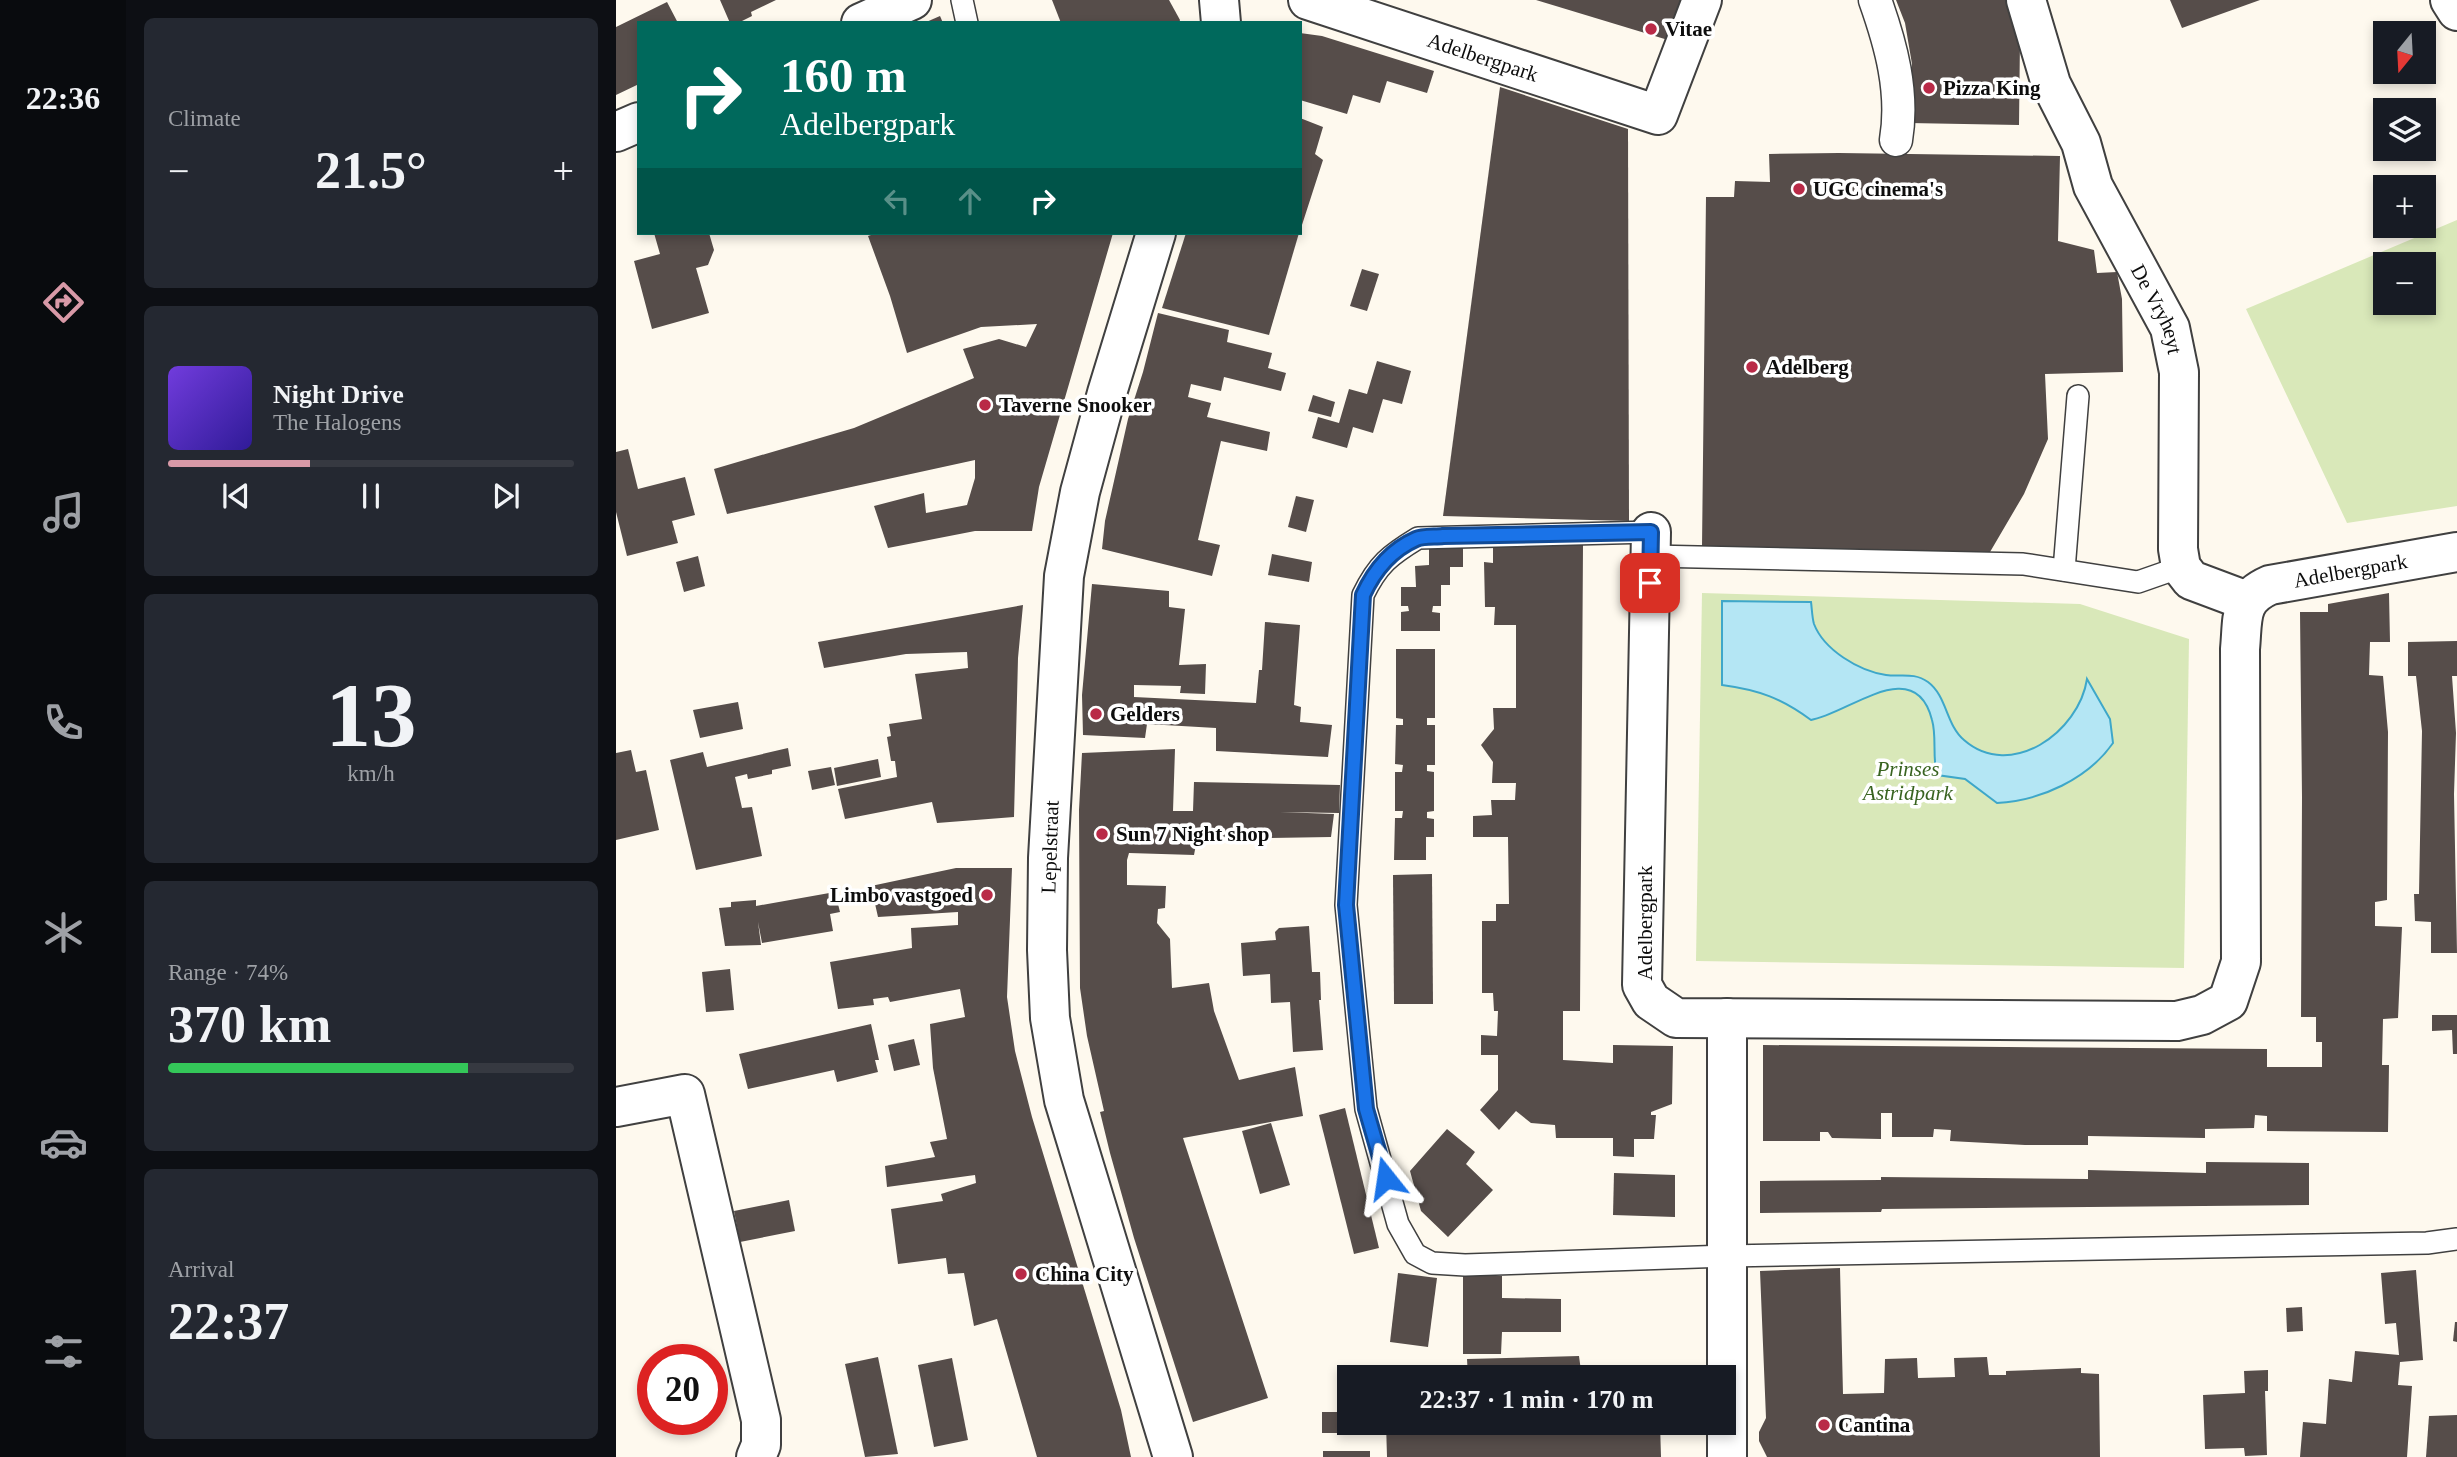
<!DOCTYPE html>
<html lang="en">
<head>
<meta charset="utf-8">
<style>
  body { margin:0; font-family:"Times New Roman",serif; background:#242831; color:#f1f3f6; height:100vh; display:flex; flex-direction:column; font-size:26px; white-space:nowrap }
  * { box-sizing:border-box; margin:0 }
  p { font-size:23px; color:#9ea1a6 }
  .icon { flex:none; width:38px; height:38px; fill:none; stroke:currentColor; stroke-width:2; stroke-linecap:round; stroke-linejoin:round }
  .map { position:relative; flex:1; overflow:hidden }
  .details { display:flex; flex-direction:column; gap:18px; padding:18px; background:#0d0f14; width:490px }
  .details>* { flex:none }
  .banner { position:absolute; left:21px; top:21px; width:665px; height:214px; border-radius:0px; box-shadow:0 4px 10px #0003; background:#00695c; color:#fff; overflow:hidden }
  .needle { width:46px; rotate:198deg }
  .controls { position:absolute; left:1757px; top:21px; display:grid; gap:14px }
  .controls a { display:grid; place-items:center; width:63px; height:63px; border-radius:0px; background:#171b24; box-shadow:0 4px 10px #0003; font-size:35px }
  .speed { position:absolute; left:21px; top:1344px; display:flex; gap:14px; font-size:35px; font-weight:700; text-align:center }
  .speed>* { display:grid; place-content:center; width:91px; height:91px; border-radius:50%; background:#171b24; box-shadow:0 4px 10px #0003; line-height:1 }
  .speed .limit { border:10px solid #d22; background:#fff; color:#111 }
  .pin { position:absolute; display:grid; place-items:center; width:60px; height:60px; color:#fff; margin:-30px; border-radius:14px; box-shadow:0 4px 10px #0006 }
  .me { position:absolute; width:77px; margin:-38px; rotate:345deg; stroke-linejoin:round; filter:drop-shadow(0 0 5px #0008) }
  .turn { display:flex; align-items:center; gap:24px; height:147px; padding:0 28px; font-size:32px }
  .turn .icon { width:91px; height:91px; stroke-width:2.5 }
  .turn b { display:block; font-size:49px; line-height:60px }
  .lanes { display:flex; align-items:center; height:66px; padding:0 28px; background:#0003; justify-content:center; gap:35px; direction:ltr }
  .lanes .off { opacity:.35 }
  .big { font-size:52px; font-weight:600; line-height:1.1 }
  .details .card { flex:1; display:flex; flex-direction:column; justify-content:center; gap:10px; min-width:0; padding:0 24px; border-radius:10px; background:#242831 }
  .details .dial { align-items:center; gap:0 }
  .dial b { font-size:91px; line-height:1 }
  .song { display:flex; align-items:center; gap:21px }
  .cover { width:84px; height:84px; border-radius:10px; background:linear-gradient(135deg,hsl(260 70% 55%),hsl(250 70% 35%)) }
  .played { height:7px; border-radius:4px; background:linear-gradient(90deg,#d899a7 35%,#363941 35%) }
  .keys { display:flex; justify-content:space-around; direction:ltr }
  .heat { display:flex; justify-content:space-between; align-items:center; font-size:38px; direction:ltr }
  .charge { height:10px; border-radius:5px; background:linear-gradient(90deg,#34c759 74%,#363941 0) }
  .trip { position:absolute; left:721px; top:1365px; width:399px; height:70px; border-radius:0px; background:#171b24; box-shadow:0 4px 10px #0003; font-weight:600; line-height:70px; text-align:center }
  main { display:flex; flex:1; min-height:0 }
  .menu { display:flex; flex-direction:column; width:126px; justify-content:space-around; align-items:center; background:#090b0e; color:#9ea1a6 }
  .menu .icon { width:49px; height:49px }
  .menu .on { color:#d899a7 }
  .menu b { font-size:32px; color:#f1f3f6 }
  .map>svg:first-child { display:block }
  .green { fill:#d9e8b9; fill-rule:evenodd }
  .water { fill:#b4e6f4; stroke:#3ea7c9; stroke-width:2 }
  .building { fill:#564d4a }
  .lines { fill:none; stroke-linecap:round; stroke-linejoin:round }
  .service-casing { stroke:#404040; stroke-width:24 }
  .pedestrian-casing { stroke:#404040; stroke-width:35 }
  .minor-casing { stroke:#404040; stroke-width:42 }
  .service { stroke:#fff; stroke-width:21 }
  .pedestrian { stroke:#fff; stroke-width:32 }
  .minor { stroke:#fff; stroke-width:38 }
  .route-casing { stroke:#114b97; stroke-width:18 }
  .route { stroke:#1a73e8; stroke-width:12 }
  .poi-dot { fill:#b92a47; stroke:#fff; stroke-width:2.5 }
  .labels { text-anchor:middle; stroke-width:7; stroke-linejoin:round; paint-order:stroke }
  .poi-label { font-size:21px; font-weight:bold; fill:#0d0d0d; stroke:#fff; text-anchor:start }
  .street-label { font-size:21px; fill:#0d0d0d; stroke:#fff }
  .park-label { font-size:21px; font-style:italic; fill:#386320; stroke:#fff }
</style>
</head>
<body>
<main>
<nav class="menu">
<b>22:36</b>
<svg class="icon on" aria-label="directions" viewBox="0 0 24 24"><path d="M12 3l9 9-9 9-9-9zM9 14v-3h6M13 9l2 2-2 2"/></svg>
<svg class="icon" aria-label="music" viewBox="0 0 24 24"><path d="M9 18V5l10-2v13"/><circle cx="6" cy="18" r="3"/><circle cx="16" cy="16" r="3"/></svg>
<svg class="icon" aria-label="phone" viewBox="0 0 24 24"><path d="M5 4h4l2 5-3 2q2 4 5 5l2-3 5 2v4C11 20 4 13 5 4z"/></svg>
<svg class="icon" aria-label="climate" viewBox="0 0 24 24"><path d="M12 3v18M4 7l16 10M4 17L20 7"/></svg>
<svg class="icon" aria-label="car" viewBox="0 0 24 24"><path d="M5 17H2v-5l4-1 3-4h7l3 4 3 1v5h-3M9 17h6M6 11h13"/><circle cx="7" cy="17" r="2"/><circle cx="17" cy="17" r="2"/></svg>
<svg class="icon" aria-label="filters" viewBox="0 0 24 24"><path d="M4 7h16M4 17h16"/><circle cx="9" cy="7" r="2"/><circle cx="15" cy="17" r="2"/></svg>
</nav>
<section class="details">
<div class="card"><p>Climate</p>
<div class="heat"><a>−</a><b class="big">21.5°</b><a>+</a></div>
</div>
<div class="card">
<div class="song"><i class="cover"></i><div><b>Night Drive</b><p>The Halogens</p></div></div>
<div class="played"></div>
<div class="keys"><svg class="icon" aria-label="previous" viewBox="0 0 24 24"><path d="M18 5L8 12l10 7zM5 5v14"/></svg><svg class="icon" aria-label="pause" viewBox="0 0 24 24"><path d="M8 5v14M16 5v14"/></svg><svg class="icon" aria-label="next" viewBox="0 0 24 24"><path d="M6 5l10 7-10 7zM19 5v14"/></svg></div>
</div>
<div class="card dial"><b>13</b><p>km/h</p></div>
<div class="card"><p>Range · 74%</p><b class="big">370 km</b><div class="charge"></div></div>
<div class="card"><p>Arrival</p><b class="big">22:37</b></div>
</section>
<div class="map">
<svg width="1841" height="1457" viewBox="0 0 1841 1457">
  <rect width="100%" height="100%" fill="#fef9ee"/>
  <g class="green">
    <path d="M1841,220v286l-110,17 -101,-214zM1769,264h39v39h-39z"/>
    <path d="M1086,593l378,11 109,35 -5,329 -488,-7z"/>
  </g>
  <path class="water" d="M1106,601l89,1c1,7 1,15 3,22 10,26 45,47 72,51 15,2 28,-3 42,7 19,14 18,43 36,58 47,41 115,-8 123,-61l23,40 3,24c-25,36 -73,58 -116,60l-32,-24 -28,-4c-5,-18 0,-38 -5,-55 -17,-67 -84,-6 -121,0 -30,-22 -52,-30 -89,-35z"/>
  <g class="building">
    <path d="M104,0h56l-25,12 1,4 -14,7h-8z"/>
    <path d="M436,0h117l11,20 -1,3h-118z"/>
    <path d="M920,0h148l-16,40z"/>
    <path d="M1280,0h115l9,38 -1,87 -110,-2 3,-59 -7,-41z"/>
    <path d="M1554,0h90l-78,28z"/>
    <path d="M51,2l11,21h-39v61l-23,11v-68z"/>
    <path d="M324,16l3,7h-19z"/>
    <path d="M684,33l22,3 112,35 -7,22 -40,-12 -7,22 -27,-8 -6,19 -47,-14z"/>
    <path d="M884,87l128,42 1,392 -186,-5z"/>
    <path d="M684,118l23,9 -8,27 8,6 -22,68z"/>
    <path d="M1223,153l221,3 -2,85 36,9 3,23 20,-1 5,27 1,73 -78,2 3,65 -24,55 -34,58 -288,-5 4,-350h28l1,-16 35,1 -1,-28z"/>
    <path d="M38,233h55l5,17 -6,15 -12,3 13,45 -57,16 -18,-68 26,-7z"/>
    <path d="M261,233h236l-74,254 -7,44h-57l-87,17 -14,-42 50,-13 2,20 41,-8 8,-27v-18l-248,54 -13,-45 140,-41 120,-50 -11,-29 36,-10 27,8 11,-23 -56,3 -74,26 -17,-57 -22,-60z"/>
    <path d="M570,233h113l-30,102 -107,-27z"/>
    <path d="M746,269l17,5 -12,37 -17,-5z"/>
    <path d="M542,313l71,17 -2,12 45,11 -4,15 18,5 -5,18 -57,-14 -3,14 -30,-7 -3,13 23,6 -4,14 63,15 -3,19 -46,-10 -23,99 22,5 -8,31 -110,-27 3,-28 23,-102 15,-47z"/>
    <path d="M761,361l34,10 -9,33 -19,-5 -10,34 -20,-6 -6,21 -35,-10 6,-21 21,6 10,-34 18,5z"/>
    <path d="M697,395l22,7 -4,15 -23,-6z"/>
    <path d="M12,449l10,40 47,-12 10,38 -23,6 6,22 -51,13 -11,-44v-60z"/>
    <path d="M680,496l18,4 -8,32 -18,-5z"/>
    <path d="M813,545l34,1v21h-13v18h-9v21h-8l-1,6 8,1v18h-39v-19l8,-1 -1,-5h-7v-19h15l-1,-21 14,-1z"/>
    <path d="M877,545h90l-3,466h-17v49l50,3v-18l60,1 -1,58 -21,8v3h5l-2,24h-20v18l-21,-1v-18h-57l-1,-13 -24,-2 -15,-12 -17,19 -19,-20 18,-20v-35h-17v-20l16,1 1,-25h-4l-1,-18h-11v-72h14v-17h13l-1,-67h-35v-21l19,-1 -1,-15h24l1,-17h-24l1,-21 -12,-17 13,-16 -1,-21h23v-83h-22l1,-18h-10l-1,-45 9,1z"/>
    <path d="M656,554l40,8 -3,20 -41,-7z"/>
    <path d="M82,556l7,30 -21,6 -8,-30z"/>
    <path d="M476,584l77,7v16l16,2 -6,56 27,-1 -1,30 -25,-1 1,-7 -47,-1v12l122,6 3,-33h3l3,-48 35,3 -6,80 7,2 -1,15 32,3 -4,32 -112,-6v-23l-69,-4 -2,14 -62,-3 -1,-40z"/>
    <path d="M1773,593l1,49h-20l-1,33 14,1 5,56 -1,168 -12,2v24l27,1 -4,91 -15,1 -1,46h7l-1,67 -121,-1v-15l-12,-1 -1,13 -49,1v9l-117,-2v9h-63l-75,-4 1,-11 -17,-1 -1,8h-41v-24h-11v26l-49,-1 -4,-6h-8v9h-57v-96l504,4v18h55v-25h-6v-25h-15l1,-220 -2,-185h28v-8z"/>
    <path d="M407,605l-5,53 -4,159 -77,6 -5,-21 -87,17 -7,-30 59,-12 -2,-16h-4l-4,-24 4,-1 -2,-12 33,-5 -7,-45 53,-6 -1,-16 -61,2 -82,14 -6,-26z"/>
    <path d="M1841,641v35h-5l4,57 -2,61 3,159h-26v-31l-16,-1 -1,-27h5l3,-163 -6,-55h-8v-34z"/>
    <path d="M780,649h39v69h-8v7h8v40h-8v6l7,1v39l-7,1v6l7,1v18h-8v23h-32l1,-42h7l1,-7h-8v-39h7l1,-7 -8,-1 1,-39h7v-6l-7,-1z"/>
    <path d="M122,702l5,27 -43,9 -7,-28z"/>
    <path d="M172,748l3,18 -19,4v4l-24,5 -1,-5 -12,3 7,31 10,-1 10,49 -66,14 -26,-110 33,-8 4,15z"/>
    <path d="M559,749l-2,62h20l1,-29 146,3 -1,28 -59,-1 54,2 -3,23 -134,2 -3,16 -65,-2 -2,7v25l39,1 -1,22 -7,1 -1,14 13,16 2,49 37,-5 5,28 25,69 56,-13 8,49 -120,22 85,260 -75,24 -59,-184 -24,-85 -10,-41 4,-1 -17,-75 -7,-48 -1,-178 3,-57z"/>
    <path d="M15,750l5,22 10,-2 13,60 -43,10v-87z"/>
    <path d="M262,759l3,18 -44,9 -3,-18z"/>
    <path d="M215,767l4,18 -23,5 -4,-19z"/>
    <path d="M340,868h56l-5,129 8,54 17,66 89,293 10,47h-94l-40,-138 -23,7 -10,-53 -16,1 -2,-16 -48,6 -7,-55 52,-8 -2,-7 35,-11 -1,-8 -88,12 -2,-21 50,-9 -5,-15 17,-3 -14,-71 -3,-44 35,-7 -5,-28 -70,13 -2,-5 -15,2 1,6 -36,4 -8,-47 82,-14 -1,-20 47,-3v-13l-80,5 -7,-31z"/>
    <path d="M816,874l1,130h-39l-1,-129z"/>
    <path d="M219,892l5,20 -10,2 3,17 -71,12 -4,-21 3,23 -36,1 -6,-38 12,-1v-5l25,-2v6z"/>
    <path d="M693,926l3,46h8l1,28h-2l4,50 -30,2 -3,-50 -19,1 -1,-29 -27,2 -2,-33 35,-3 -1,-8 4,-4z"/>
    <path d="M114,969l4,41 -28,2 -4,-40z"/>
    <path d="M1816,1015h25v39h-4l-1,-24 -20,1z"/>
    <path d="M255,1024l8,36h-4l3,12 -41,10 -3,-12 -86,19 -9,-35z"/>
    <path d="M298,1039l6,26 -26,6 -6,-26z"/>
    <path d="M729,1108l34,140 -25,6 -35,-139z"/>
    <path d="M655,1123l19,62 -30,9 -18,-63z"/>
    <path d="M831,1129l28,23 -9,12 27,26 -45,47 -27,-26 -11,-40z"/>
    <path d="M1590,1162l103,1v42l-427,4 -1,3 -121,1v-32l121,-1v-3l207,2v-9l118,3z"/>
    <path d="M998,1173l61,2v42l-62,-2z"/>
    <path d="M173,1200l6,31 -55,11 -6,-31z"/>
    <path d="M1224,1268l3,126 41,-1 1,-34 32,-1 1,20 37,-1 -1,-19 33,-1 2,18h17v-4l75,-3v5l18,1 1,83h-333l-8,-16v-9l7,-14 -6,-147z"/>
    <path d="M1800,1270l7,90 -23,2 -2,23 14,1 -5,71h-107l3,-35 23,2 3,-45 23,3 3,-31 44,4 -3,-32 -11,1 -4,-51z"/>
    <path d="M782,1273l39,5 -9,69 -38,-5z"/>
    <path d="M847,1276h39v22l59,1v33h-59l-1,22h-38z"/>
    <path d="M1686,1307l1,24 -16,1 -1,-24z"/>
    <path d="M1839,1322h2v20l-4,-1z"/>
    <path d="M963,1356l2,15 78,1v5h-191l-1,-18z"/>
    <path d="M262,1357l20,97 -33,3 -20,-93z"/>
    <path d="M336,1358l16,82 -34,7 -16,-82z"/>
    <path d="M1652,1370v21h-3l2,64 -22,1 -1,-8 -39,1 -2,-54 42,-2 -1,-22z"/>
    <path d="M706,1412h27v11h19v10h-46z"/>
    <path d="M1841,1415v42h-31l3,-41z"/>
    <path d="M770,1423h274l1,34h-274z"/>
    <rect x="707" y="1451" width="47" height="6"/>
  </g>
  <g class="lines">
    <g class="service-casing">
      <g id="service">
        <path d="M346,0l5,23"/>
        <path d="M1035,532l-233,6c-28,17 -40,26 -55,57l-17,310 20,204 32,115 17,30 17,9 33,2 262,-9 700,-13 30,-4"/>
        <path d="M1035,556l372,8 115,18 43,-15"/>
        <path d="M1448,570l14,-174"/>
      </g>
    </g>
    <g class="pedestrian-casing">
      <path id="pedestrian" d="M1259,0c16,45 29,92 21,140"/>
    </g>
    <g class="minor-casing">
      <g id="minor">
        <path d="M603,0l2,23"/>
        <path id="s1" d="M692,0l350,115 44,-115"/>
        <path id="s2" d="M1410,0l25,84 30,59 12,43 77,142 9,44 -1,177 3,18 10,13 56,21"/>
        <path d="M1834,0l7,11"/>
        <path d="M245,23l51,-23"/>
        <path d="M0,132l23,-10"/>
        <path d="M540,233l-49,160 -27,99 -16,84 -16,282 -1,92 3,68 14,82 109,357"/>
        <path id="s3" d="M1035,532l-9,453 9,16 25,17 501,3 25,-6 26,-14 13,-39 -1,-313c3,-31 -2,-50 30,-64l187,-33"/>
        <path d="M1111,1018v439"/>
        <path d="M0,1107l69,-13 76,326v25l-5,12"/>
      </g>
    </g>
    <use href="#service" class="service"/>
    <use href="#pedestrian" class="pedestrian"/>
    <use href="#minor" class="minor"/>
  </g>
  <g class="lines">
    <g class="route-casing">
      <path id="route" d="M770,1178l-20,-69 -20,-204 17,-310c11,-24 28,-45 53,-56 7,-3 19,-2 27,-3l208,-4 -1,51"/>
    </g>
    <use href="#route" class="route"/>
  </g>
  <g class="poi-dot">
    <circle cx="1035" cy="29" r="7"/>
    <circle cx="1313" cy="88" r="7"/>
    <circle cx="1183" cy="189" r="7"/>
    <circle cx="1136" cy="367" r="7"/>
    <circle cx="369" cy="405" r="7"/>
    <circle cx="480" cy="714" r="7"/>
    <circle cx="486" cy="834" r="7"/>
    <circle cx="371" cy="895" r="7"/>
    <circle cx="405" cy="1274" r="7"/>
    <circle cx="1208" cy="1425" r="7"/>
  </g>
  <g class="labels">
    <g class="poi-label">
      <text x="1049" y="36">Vitae</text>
      <text x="1327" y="95">Pizza King</text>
      <text x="1197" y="196">UGC cinema's</text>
      <text x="1150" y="374">Adelberg</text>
      <text x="383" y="412">Taverne Snooker</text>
      <text x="494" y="721">Gelders</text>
      <text x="500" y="841">Sun 7 Night shop</text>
      <text x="357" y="902" text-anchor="end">Limbo vastgoed</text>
      <text x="419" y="1281">China City</text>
      <text x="1222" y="1432">Cantina</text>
    </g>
    <g class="street-label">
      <text dy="7" stroke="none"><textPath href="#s1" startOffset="184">Adelbergpark</textPath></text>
      <text dy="7" stroke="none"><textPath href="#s2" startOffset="338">De Vryheyt</textPath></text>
      <text dy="7" stroke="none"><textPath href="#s3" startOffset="1570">Adelbergpark</textPath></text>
      <text transform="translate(434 847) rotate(-88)" y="7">Lepelstraat</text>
      <text transform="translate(1029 923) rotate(-90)" y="7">Adelbergpark</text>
    </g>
    <g class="park-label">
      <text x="1292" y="776">Prinses<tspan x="1292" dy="24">Astridpark</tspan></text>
    </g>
  </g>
</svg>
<div class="controls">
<a><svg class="needle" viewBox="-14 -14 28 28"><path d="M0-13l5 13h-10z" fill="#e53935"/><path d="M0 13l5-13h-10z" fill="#9ea1a6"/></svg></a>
<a><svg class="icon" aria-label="layers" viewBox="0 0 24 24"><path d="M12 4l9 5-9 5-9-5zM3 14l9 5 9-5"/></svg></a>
<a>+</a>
<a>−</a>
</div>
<div class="speed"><div class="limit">20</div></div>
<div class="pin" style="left:1034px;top:583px;background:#d93025"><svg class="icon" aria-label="arrive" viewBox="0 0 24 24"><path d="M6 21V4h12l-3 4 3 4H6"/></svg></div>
<svg class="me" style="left:770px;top:1178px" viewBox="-20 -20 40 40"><path d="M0-17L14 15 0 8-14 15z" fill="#1a73e8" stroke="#fff" stroke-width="4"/></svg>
<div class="trip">22:37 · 1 min · 170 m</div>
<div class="banner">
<div class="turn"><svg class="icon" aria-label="right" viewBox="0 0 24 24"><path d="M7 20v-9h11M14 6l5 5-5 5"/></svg><div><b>160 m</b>Adelbergpark</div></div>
<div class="lanes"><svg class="icon off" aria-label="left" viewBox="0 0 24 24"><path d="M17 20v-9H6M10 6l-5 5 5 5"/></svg><svg class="icon off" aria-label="ahead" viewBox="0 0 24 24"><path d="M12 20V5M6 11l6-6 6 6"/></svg><svg class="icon" aria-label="right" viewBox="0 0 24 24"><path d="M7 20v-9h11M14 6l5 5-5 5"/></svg></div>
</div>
</div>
</main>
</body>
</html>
